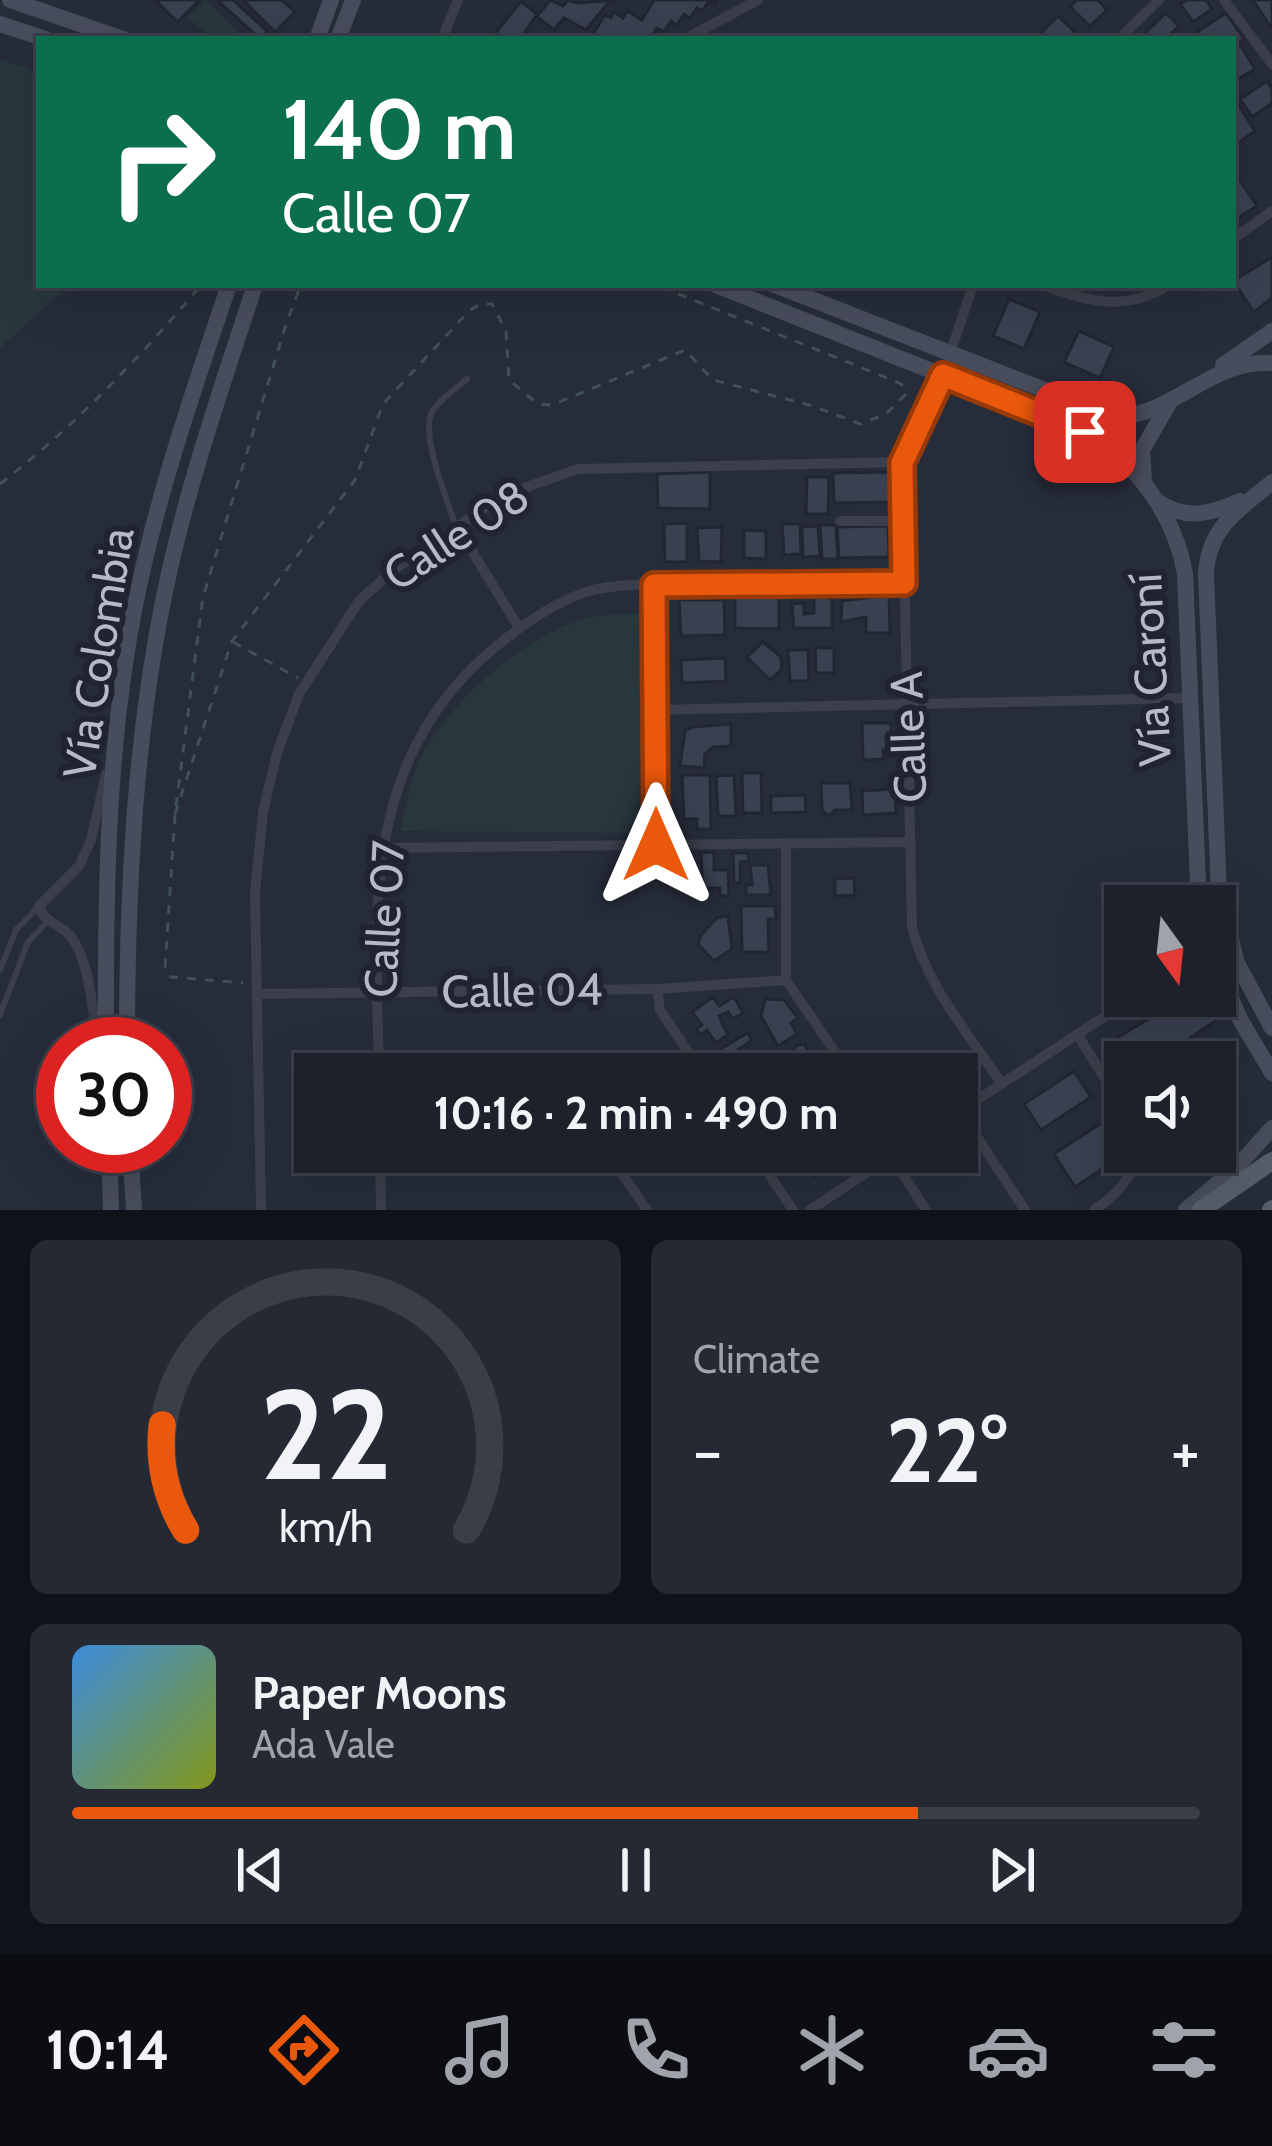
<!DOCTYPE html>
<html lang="en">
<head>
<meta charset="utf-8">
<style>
  body { margin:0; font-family:Cabin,sans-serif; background:#252934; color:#f1f3f6; height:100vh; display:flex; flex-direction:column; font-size:45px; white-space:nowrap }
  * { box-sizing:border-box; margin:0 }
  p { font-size:39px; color:#a0a3a9 }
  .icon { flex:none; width:66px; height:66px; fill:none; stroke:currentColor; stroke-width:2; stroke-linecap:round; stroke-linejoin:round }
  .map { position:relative; height:1210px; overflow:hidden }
  .panel { display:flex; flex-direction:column; gap:30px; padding:30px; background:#0f1218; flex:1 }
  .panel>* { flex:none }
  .hud { position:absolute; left:36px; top:36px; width:1200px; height:252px; border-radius:0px; box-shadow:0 12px 48px #0002,0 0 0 3px #3a3e48; background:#0b6e4f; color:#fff; overflow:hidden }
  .needle { width:78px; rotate:165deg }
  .fabs { position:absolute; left:1104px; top:885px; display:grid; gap:24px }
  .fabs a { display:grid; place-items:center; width:132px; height:132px; border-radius:0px; background:#1c212c; box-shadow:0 12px 48px #0002,0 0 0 3px #3a3e48; font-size:60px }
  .speed { position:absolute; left:36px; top:1017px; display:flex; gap:24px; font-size:60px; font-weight:700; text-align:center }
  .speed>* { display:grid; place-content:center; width:156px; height:156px; border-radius:50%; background:#1c212c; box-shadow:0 12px 48px #0002,0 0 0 3px #3a3e48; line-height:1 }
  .speed .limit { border:18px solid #d22; background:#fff; color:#111 }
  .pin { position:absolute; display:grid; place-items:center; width:102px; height:102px; color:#fff; margin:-51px; border-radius:24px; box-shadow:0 6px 18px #0006 }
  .me { position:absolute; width:132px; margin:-66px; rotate:0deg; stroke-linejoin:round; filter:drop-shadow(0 0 9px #0008) }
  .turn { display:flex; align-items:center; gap:42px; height:252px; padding:0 48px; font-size:54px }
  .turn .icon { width:156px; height:156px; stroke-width:2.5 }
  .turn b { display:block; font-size:84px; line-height:102px }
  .big { font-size:90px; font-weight:700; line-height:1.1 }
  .panel .widget { flex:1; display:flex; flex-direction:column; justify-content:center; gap:18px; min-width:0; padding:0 42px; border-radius:18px; background:#252934 }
  .panel .dial { align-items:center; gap:0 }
  .dial svg { height:312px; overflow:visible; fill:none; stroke:#3a3e48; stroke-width:7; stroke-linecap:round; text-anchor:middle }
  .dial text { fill:#f1f3f6; stroke:none }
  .song { display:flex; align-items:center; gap:36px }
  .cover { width:144px; height:144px; border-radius:18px; background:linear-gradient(135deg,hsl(210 70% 55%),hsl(70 70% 35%)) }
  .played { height:12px; border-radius:6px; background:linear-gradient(90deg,#ea580c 75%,#3a3e48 75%) }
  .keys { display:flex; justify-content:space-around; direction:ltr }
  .heat { display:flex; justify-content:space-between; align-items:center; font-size:66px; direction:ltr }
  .panel .tiles { flex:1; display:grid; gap:30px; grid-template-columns:1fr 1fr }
  .widget:last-child { grid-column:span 2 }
  .trip { position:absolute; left:294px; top:1053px; width:684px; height:120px; border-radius:0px; background:#1c212c; box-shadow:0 12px 48px #0002,0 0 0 3px #3a3e48; font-weight:700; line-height:120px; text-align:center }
  .tab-bar { display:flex; height:192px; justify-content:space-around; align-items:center; background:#0b0d12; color:#a0a3a9 }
  .tab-bar .icon { width:84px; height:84px }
  .tab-bar .selected { color:#ea580c }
  .tab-bar b { font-size:54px; color:#f1f3f6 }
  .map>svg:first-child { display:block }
  .green { fill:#28373c }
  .building { fill:#394050; stroke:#212632; stroke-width:3 }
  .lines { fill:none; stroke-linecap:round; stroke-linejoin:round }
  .path { stroke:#415054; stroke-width:3; stroke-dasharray:9 9; stroke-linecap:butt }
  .lane { stroke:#3a3f4b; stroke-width:6 }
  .street { stroke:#3a3f4b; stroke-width:10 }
  .secondary { stroke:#484d5d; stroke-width:16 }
  .primary { stroke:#585d6b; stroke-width:18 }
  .route-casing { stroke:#983908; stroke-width:30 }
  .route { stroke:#ea580c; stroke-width:21 }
  .labels { text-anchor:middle; stroke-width:12; stroke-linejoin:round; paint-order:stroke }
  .street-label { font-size:45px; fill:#b5bac6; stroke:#1f2430 }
</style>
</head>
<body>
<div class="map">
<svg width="1272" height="1210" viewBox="0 0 1272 1210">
  <rect width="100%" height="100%" fill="#262c3a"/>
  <g class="green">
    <path d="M205,0l34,32 -7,7h-20l-24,-22z"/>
    <path d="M0,59l39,14v212h30l-69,63z"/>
    <path d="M644,613l-5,220 -239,-2c6,-23 9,-51 20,-72 30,-57 104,-125 168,-141 18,-4 38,-4 56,-5z"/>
  </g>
  <g class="building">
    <path d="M155,0h44l-21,22z"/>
    <path d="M217,0h16l35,32 -8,7z"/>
    <path d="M243,0h39l13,12 -20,20z"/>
    <path d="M550,0l13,6 5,-6 9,3 39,-3 -4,5 -3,-3 -23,28 -22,-12 -10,12 -18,-14 -16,23h-29l30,-38 17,14z"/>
    <path d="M654,0h63l-2,4 -6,-3 -7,10 -5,-3 -7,10 -6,-4 -7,11 -6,-4 -7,11 -7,-4 -7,11h-60l15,-24 6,3 3,-6 9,6 4,-7 15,9z"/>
    <path d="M1077,0h21l9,10 -17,16 -20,-19z"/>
    <path d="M1187,0h19l6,9 -19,13 -13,-18z"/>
    <path d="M1253,0h19v29z"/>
    <path d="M1166,13l13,13 -14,13h-26z"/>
    <path d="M1226,13l18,26 -11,7v-7h-36l-3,-5z"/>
    <path d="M1058,16l23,22 -46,1z"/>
    <path d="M1241,46l14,23 -22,13v-32z"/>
    <path d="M1267,81l5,8v14l-20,14 -12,-18z"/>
    <path d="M1236,101l19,30 -21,15 -1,-39z"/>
    <path d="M1235,173l22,33 -24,15v-47z"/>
    <path d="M1272,257v41l-18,14 -21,-31z"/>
    <path d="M1009,299l31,13 -16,37 -31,-13z"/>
    <path d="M1079,331l35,16 -14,31 -36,-16z"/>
    <path d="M710,472v37l-52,-1 -1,-34z"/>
    <path d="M889,472l2,30 -57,1 -1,-30z"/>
    <path d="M807,477h22l-1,37h-22z"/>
    <path d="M687,523v39h-22l-1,-38z"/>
    <path d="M782,524h18l1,30 -17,1z"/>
    <path d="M820,525h16l2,34h-16z"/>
    <path d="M818,526l2,30 -17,1 -1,-30z"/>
    <path d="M888,526l1,31 -50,1 -2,-31z"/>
    <path d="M722,527l-1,35 -22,-1 -2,-33z"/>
    <path d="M744,530l22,1v28l-22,-1z"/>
    <path d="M889,595l1,38h-24v-16l-25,5 1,-21z"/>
    <path d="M735,596h44v33l-44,-1z"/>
    <path d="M814,597l18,1v30h-38l-2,-24 12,-1v11l10,-1z"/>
    <path d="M679,600h45l1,35 -44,1z"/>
    <path d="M763,642l17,14 2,6 -1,8 -11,10 -23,-23z"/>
    <path d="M815,648h19v25h-18z"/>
    <path d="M788,650h20l1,31h-19z"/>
    <path d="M725,658l1,23 -44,2 -1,-23z"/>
    <path d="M862,723h29l1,27h-9l1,9 -21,1z"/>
    <path d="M731,724v22l-18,1 -8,7 -1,14 -24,-2 5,-35 7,-4z"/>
    <path d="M742,773h19l1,40h-19z"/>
    <path d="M682,775h28l1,54h-14v-10h-13z"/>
    <path d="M734,775l2,41h-18l-2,-40z"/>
    <path d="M821,783h29l2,27h-17l-6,6 -7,-6z"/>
    <path d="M895,789l1,24 -33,2 -1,-24z"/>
    <path d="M805,795l1,17 -35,1v-17z"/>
    <path d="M714,852v18h14l1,26h-9v-8h-17l-2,-35z"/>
    <path d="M733,853h15l1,8 -9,1v21h-6z"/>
    <path d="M750,865h18l3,30h-25v-10h6z"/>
    <path d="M854,878l1,17 -20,1v-17z"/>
    <path d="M741,906h34l1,13h-8l1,33h-27z"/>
    <path d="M728,916l4,33 -18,12 -16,-17 3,-9 16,-17z"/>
    <path d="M1187,996h15l15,24 -45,30 7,12h-54v6l-15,-26z"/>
    <path d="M713,997l6,9 15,-9 9,16 -10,6 -5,-7 -9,4 9,19 -12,8 -9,-13 -6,5 -5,-6 6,-4 -10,-13z"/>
    <path d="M765,999l19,1 14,18 -7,5 6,11 -19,12 -17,-30z"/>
    <path d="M747,1033l5,7 -17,12 6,9 16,-11 7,10 -23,14h-7l-15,-24z"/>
    <path d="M805,1044l4,13 19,2 2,7 -15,8h-19l-8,-13 8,-15z"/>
    <path d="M1074,1071l17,26 -50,33 -17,-26z"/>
    <path d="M1103,1122l22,32 -50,33 -21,-33z"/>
    <path d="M798,1152h32l7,10 -23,15z"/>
  </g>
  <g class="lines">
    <g class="path">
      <path d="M0,484c74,-57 137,-124 198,-195"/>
      <path d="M233,642l65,36"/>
      <path d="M176,806l27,-209 84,-276 14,-36"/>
      <path d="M175,814l57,-173 123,-161 28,-76 87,-94 11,-6h11l14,27 3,49 29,24 14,1 133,-55 28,30 100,26 47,18 26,-10 19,-19 -1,-9 -7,-4 -241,-97"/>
      <path d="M175,815l-10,153 6,9 72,6"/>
    </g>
    <g class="lane">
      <path d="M455,524c-8,-25 -35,-90 -23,-112 7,-13 24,-23 35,-33"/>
      <path d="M0,970l16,-40 23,-24"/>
      <path d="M0,1015l28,-73 19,-20"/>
    </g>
    <g class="street">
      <path d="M1224,0l48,64"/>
      <path d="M442,39l16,-39"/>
      <path d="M685,39l73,-39"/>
      <path d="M1119,39l40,-39"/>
      <path d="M1233,239l39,-28"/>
      <path d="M973,285l-30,90 -41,87 10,465c14,58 57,107 89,156"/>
      <path d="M1043,285c45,17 83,27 126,0"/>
      <path d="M840,521h63"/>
      <path d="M456,525l63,103"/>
      <path d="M654,585l2,260"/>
      <path d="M655,710l534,-12"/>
      <path d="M786,843v137l64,94"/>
      <path d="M381,848l530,-6"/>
      <path d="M657,989l3,21 43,64"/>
      <path d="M257,994l400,-5 129,-9"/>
      <path d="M1077,1034l48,77"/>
      <path d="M98,1044c-6,-33 -7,-78 -26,-106 -10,-15 -27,-12 -33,-32l40,-40 12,-26 15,-66"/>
      <path d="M379,1074c-3,-163 -21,-315 120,-430 26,-21 60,-45 94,-54 32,-7 69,-6 101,-6 70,-2 140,-2 210,-1"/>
      <path d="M960,1111l65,99"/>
      <path d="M957,1113l179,-117"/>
      <path d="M380,1152l1,58"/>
      <path d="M607,1152l40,58"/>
      <path d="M754,1152l39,58"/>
      <path d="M891,1156l35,54"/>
      <path d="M261,1210l-6,-317 8,-81 14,-59 22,-59 60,-93 33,-30 112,-76 74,-26 324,-7"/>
      <path d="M810,1210l88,-58"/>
      <path d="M1094,1210c23,-15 38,-32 45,-58"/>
    </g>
    <g class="secondary">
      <path d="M10,0l113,39"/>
      <path d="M0,24l46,15"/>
      <path d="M317,39l14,-39"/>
      <path d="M338,39l15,-39"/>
      <path d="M716,285l369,147c51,30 90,83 100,142l14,332"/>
      <path d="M775,285l339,132c58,0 99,-59 158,-54"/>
      <path d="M1223,365l49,-34"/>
      <path d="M1144,480l-2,-30 26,-45"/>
      <path d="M1272,482c-33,28 -63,44 -66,91l13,320 18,70 35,65"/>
      <path d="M1157,501c28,20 54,13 83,0"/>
      <path d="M1215,963l26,58 31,52"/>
      <path d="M106,1044c-1,-161 1,-323 38,-480 22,-95 54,-187 85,-279"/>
      <path d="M127,1044c0,-157 8,-318 42,-471 22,-98 55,-193 86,-288"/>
      <path d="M109,1146l2,64"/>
      <path d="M130,1146l4,64"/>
      <path d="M1186,1210l49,-41 37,-41"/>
    </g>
    <g class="primary">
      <path d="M1201,1210l71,-49"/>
      <path d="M1271,1210l1,-1"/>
    </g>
  </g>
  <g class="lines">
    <g class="route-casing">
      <path id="route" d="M656,845l-2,-260 250,-2 -2,-120 41,-88 142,57"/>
    </g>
    <use href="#route" class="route"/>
  </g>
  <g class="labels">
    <g class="street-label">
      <text transform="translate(456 535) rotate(-33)" y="16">Calle 08</text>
      <text transform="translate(98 653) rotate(-81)" y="16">Vía Colombia</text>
      <text transform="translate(1150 670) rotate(-93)" y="16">Vía Caroní</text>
      <text transform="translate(908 737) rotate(-92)" y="16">Calle A</text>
      <text transform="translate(384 919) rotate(-87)" y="16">Calle 07</text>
      <text transform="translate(522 990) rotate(-1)" y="16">Calle 04</text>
    </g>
  </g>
</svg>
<div class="fabs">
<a><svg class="needle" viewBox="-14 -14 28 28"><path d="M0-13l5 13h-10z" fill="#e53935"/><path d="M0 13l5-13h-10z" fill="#a0a3a9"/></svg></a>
<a><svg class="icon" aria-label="sound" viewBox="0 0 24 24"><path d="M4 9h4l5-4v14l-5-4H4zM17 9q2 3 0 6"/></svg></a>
</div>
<div class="speed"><div class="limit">30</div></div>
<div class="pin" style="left:1085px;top:432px;background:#d93025"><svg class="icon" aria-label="arrive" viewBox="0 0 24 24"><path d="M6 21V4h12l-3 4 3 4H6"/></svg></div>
<svg class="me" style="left:656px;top:845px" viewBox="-20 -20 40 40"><path d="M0-17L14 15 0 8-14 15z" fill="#ea580c" stroke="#fff" stroke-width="4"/></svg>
<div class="trip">10:16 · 2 min · 490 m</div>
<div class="hud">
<div class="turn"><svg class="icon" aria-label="right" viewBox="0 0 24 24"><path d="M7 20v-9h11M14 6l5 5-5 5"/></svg><div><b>140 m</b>Calle 07</div></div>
</div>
</div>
<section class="panel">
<div class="tiles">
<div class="widget dial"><svg viewBox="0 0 100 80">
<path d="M14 69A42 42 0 1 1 86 69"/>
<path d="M14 69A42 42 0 0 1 8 42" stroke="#ea580c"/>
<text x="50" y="56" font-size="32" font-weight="700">22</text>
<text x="50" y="72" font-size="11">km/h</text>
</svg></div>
<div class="widget"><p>Climate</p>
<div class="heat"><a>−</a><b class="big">22°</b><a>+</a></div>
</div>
<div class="widget">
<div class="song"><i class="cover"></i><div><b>Paper Moons</b><p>Ada Vale</p></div></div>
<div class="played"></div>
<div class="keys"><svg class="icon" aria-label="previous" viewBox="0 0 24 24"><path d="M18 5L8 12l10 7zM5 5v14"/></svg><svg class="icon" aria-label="pause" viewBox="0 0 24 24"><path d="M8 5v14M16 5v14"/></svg><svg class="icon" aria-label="next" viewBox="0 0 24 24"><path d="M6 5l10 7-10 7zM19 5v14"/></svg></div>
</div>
</div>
</section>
<nav class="tab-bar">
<b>10:14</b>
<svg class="icon selected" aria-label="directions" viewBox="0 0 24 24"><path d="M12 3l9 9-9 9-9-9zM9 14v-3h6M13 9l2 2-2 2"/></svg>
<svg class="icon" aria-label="music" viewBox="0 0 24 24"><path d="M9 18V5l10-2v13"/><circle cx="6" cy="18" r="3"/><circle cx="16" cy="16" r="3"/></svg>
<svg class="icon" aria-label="phone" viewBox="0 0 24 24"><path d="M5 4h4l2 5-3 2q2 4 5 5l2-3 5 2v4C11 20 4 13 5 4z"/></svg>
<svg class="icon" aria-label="climate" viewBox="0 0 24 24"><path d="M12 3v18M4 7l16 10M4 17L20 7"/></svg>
<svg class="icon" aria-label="car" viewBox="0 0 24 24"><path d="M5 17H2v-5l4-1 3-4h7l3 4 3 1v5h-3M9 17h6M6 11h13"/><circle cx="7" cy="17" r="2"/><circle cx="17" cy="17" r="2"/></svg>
<svg class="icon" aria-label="filters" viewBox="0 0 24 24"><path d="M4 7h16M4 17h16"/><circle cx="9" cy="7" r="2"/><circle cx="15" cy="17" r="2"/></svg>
</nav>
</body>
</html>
